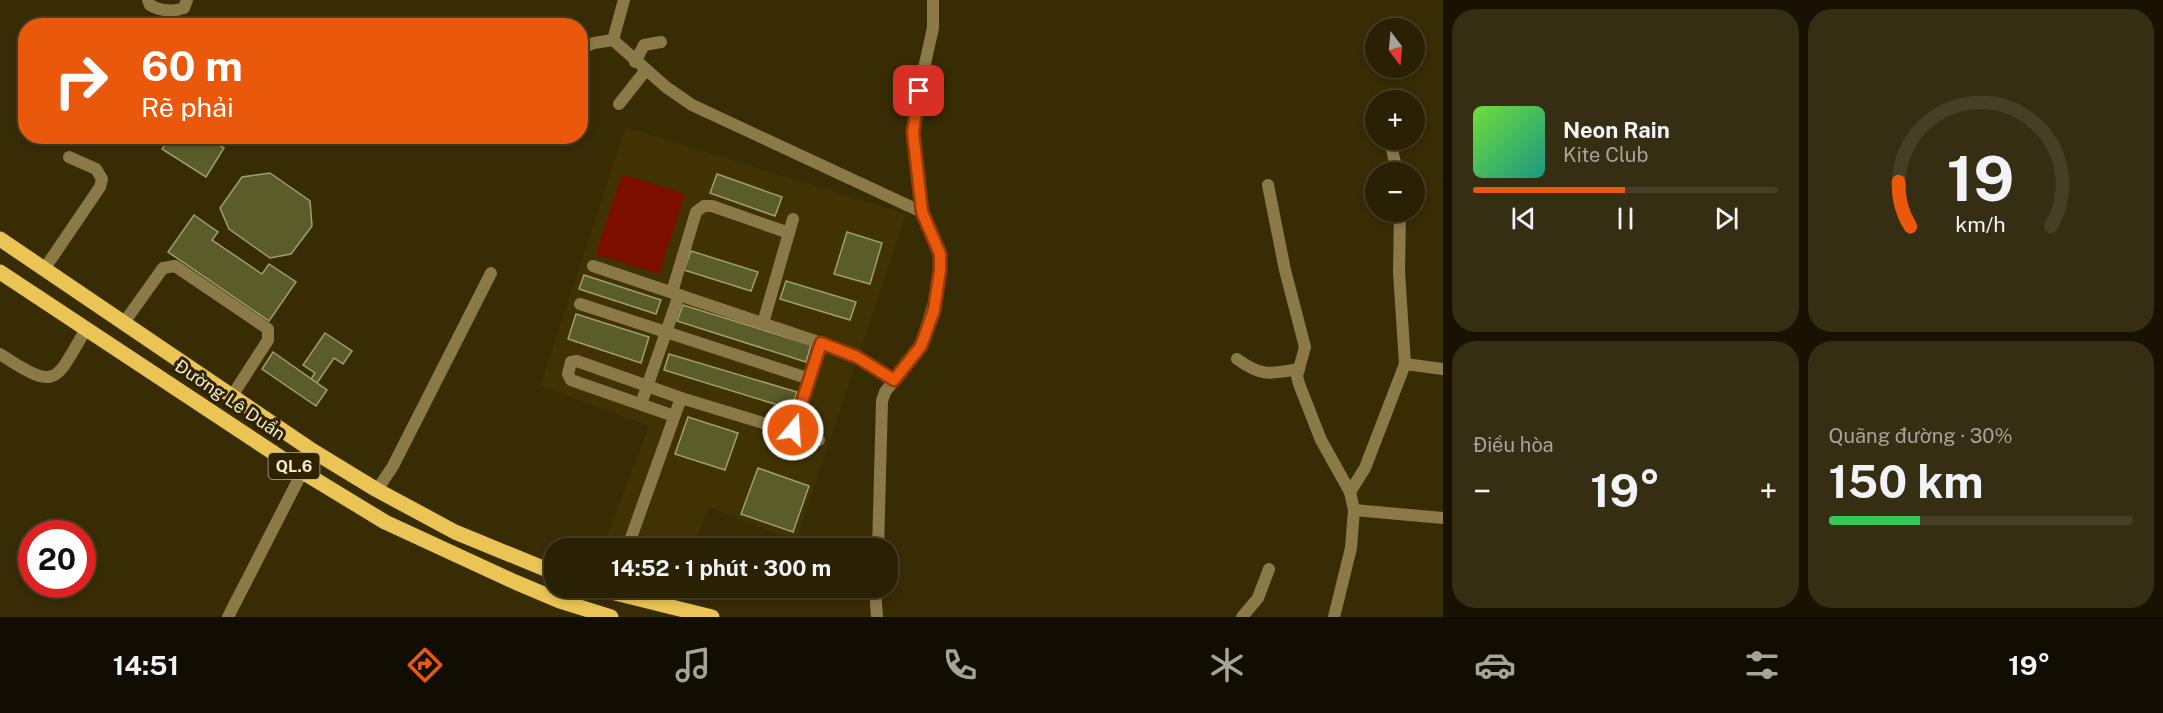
<!DOCTYPE html>
<html lang="vi">
<head>
<meta charset="utf-8">
<style>
  body { margin:0; font-family:"Public Sans",sans-serif; background:#362e13; color:#f1f3f6; height:100vh; display:flex; flex-direction:column; font-size:22px; white-space:nowrap }
  * { box-sizing:border-box; margin:0 }
  p { font-size:20px; color:#a5a39a }
  .icon { flex:none; width:33px; height:33px; fill:none; stroke:currentColor; stroke-width:2; stroke-linecap:round; stroke-linejoin:round }
  .map { position:relative; flex:1; overflow:hidden }
  .side { display:flex; flex-direction:column; gap:9px; padding:9px; background:#171202; width:720px }
  .side>* { flex:none }
  .guide { position:absolute; left:18px; top:18px; width:570px; height:126px; border-radius:24px; box-shadow:0 3px 9px #0003,0 0 0 2px #463e26; background:#ea580c; color:#fff; overflow:hidden }
  .needle { width:39px; rotate:164deg }
  .fabs { position:absolute; left:1365px; top:18px; display:grid; gap:12px }
  .fabs a { display:grid; place-items:center; width:60px; height:60px; border-radius:50%; background:#2a2104; box-shadow:0 3px 9px #0003,0 0 0 2px #463e26; font-size:30px }
  .speed { position:absolute; left:18px; top:520px; display:flex; gap:12px; font-size:30px; font-weight:700; text-align:center }
  .speed>* { display:grid; place-content:center; width:78px; height:78px; border-radius:50%; background:#2a2104; box-shadow:0 3px 9px #0003,0 0 0 2px #463e26; line-height:1 }
  .speed .limit { border:9px solid #d22; background:#fff; color:#111 }
  .pin { position:absolute; display:grid; place-items:center; width:51px; height:51px; color:#fff; margin:-26px; border-radius:12px; box-shadow:0 3px 9px #0006 }
  .me { position:absolute; width:66px; margin:-33px; rotate:18deg; stroke-linejoin:round; filter:drop-shadow(0 0 4px #0008) }
  .turn { display:flex; align-items:center; gap:21px; height:126px; padding:0 24px; font-size:27px }
  .turn .icon { width:78px; height:78px; stroke-width:2.5 }
  .turn b { display:block; font-size:42px; line-height:51px }
  .big { font-size:45px; font-weight:700; line-height:1.1 }
  .side .card { flex:1; display:flex; flex-direction:column; justify-content:center; gap:9px; min-width:0; padding:0 21px; border-radius:24px; background:#362e13 }
  .side .dial { align-items:center; gap:0 }
  .dial svg { height:156px; overflow:visible; fill:none; stroke:#463e26; stroke-width:7; stroke-linecap:round; text-anchor:middle }
  .dial text { fill:#f1f3f6; stroke:none }
  .song { display:flex; align-items:center; gap:18px }
  .cover { width:72px; height:72px; border-radius:9px; background:linear-gradient(135deg,hsl(100 70% 55%),hsl(170 70% 35%)) }
  .played { height:6px; border-radius:3px; background:linear-gradient(90deg,#ea580c 50%,#463e26 50%) }
  .keys { display:flex; justify-content:space-around; direction:ltr }
  .heat { display:flex; justify-content:space-between; align-items:center; font-size:33px; direction:ltr }
  .charge { height:9px; border-radius:4px; background:linear-gradient(90deg,#34c759 30%,#463e26 0) }
  .side .tiles { flex:1; display:grid; gap:9px; grid-template-columns:repeat(2,1fr) }
  .trip { position:absolute; left:544px; top:538px; width:354px; height:60px; border-radius:24px; background:#2a2104; box-shadow:0 3px 9px #0003,0 0 0 2px #463e26; font-weight:700; line-height:60px; text-align:center }
  .tab-bar { display:flex; height:96px; justify-content:space-around; align-items:center; background:#110d02; color:#a5a39a }
  .tab-bar .icon { width:42px; height:42px }
  .tab-bar .on { color:#ea580c }
  .tab-bar b { font-size:27px; color:#f1f3f6 }
  main { display:flex; flex:1; min-height:0 }
  .map>svg:first-child { display:block }
  .built { fill:#403202 }
  .green { fill:#7c0d01 }
  .building { fill:#5a5c2a; stroke:#9da06c; stroke-width:1.5 }
  .lines { fill:none; stroke-linecap:round; stroke-linejoin:round }
  .minor { stroke:#8b7a48; stroke-width:12 }
  .major { stroke:#eac555; stroke-width:15 }
  .route-casing { stroke:#983908; stroke-width:15 }
  .route { stroke:#ea580c; stroke-width:10 }
  .labels { text-anchor:middle; stroke-width:6; stroke-linejoin:round; paint-order:stroke }
  .shield { fill:#2e2200; stroke:#b7ad91; stroke-width:1.5 }
  .shield-label { font-size:16px; font-weight:bold; fill:#f2e9cf }
  .street-label { font-size:18px; fill:#f2e9cf; stroke:#2e2200 }
</style>
</head>
<body>
<main>
<div class="map">
<svg width="1443" height="617" viewBox="0 0 1443 617">
  <rect width="100%" height="100%" fill="#382c05"/>
  <path class="built" d="M626,127l280,87 -110,327 -87,-34 -17,42h-90l47,-123 -109,-40z"/>
  <path class="green" d="M622,174l63,20 -26,80 -63,-20z"/>
  <g class="building">
    <path d="M171,136h34l19,12 -18,29 -44,-28z"/>
    <path d="M270,173l40,28 2,25 -21,28 -21,4 -41,-29 -9,-21 22,-31z"/>
    <path d="M717,174l65,23 -7,19 -65,-23z"/>
    <path d="M194,215l24,17 -6,8 50,34 7,-10 27,18 -27,39 -101,-69z"/>
    <path d="M847,232l35,11 -12,41 -36,-10z"/>
    <path d="M691,251l67,21 -7,19 -67,-21z"/>
    <path d="M584,275l77,25 -5,14 -77,-25z"/>
    <path d="M786,281l70,21 -6,18 -70,-21z"/>
    <path d="M683,305l128,40 -5,17 -129,-41z"/>
    <path d="M576,314l73,23 -8,26 -73,-24z"/>
    <path d="M325,333l27,18 -9,13 -9,-6 -17,25 -6,-4 4,-6 -12,-8z"/>
    <path d="M273,352l54,38 -11,16 -54,-37z"/>
    <path d="M669,354l128,38 -6,17 -127,-39z"/>
    <path d="M688,417l50,16 -13,37 -50,-16z"/>
    <path d="M758,468l51,18 -16,46 -52,-18z"/>
  </g>
  <g class="lines">
    <g class="minor">
      <path d="M148,0l2,5c9,6 24,7 34,3l3,-8"/>
      <path d="M613,40l53,47 26,18 230,107"/>
      <path d="M613,40l11,-40"/>
      <path d="M580,49l14,-6 19,-3"/>
      <path d="M635,62l9,-17 17,-3"/>
      <path d="M619,104l27,-34"/>
      <path d="M1390,140l7,32"/>
      <path d="M1268,185l17,85 20,77 -8,29 2,8 22,56 29,52 4,18 -3,38 -17,69"/>
      <path d="M593,266l243,82 39,19 19,13"/>
      <path d="M45,268l55,-81 2,-8 -6,-10 -27,-12"/>
      <path d="M672,292l24,-80 8,-6h8l77,27"/>
      <path d="M580,304l230,75 -17,51"/>
      <path d="M763,323l30,-104"/>
      <path d="M123,324l40,-56 12,-2 93,63v11l-36,56"/>
      <path d="M0,354c57,37 54,30 86,-25"/>
      <path d="M1237,359c25,18 33,15 62,10"/>
      <path d="M1405,364l38,5"/>
      <path d="M810,379l11,-36"/>
      <path d="M641,404l38,-109"/>
      <path d="M674,416l-103,-36 -3,-6 3,-12 6,-1 104,37 138,42"/>
      <path d="M377,490l16,-24 98,-193"/>
      <path d="M1350,492l15,-24 40,-104 -6,-92 1,-60"/>
      <path d="M1354,510l89,8"/>
      <path d="M627,549l54,-151"/>
      <path d="M878,549l4,-148 3,-9 36,-46 17,-57 2,-35 -18,-42 -9,-80 2,-24 18,-80v-28"/>
      <path d="M875,588l2,29"/>
      <path d="M228,617l85,-166"/>
      <path d="M1242,617l16,-19 11,-29"/>
    </g>
    <g class="major">
      <path d="M0,239l313,212 64,39 78,42 100,41"/>
      <path d="M0,272l301,199 84,51 130,60 45,19 51,16"/>
      <path d="M595,588l117,29"/>
    </g>
  </g>
  <g class="lines">
    <g class="route-casing">
      <path id="route" d="M793,430l28,-87 36,14 37,23 27,-34 13,-36 6,-40v-16l-18,-42 -9,-80 6,-41"/>
    </g>
    <use href="#route" class="route"/>
  </g>
  <g class="labels">
    <rect class="shield" x="268.5" y="453" width="51" height="26" rx="4.5"/>
    <g class="shield-label">
      <text x="294" y="472">QL.6</text>
    </g>
    <g class="street-label">
      <text transform="translate(230 400) rotate(34)" y="6">Đường Lê Duẩn</text>
    </g>
  </g>
</svg>
<div class="fabs">
<a><svg class="needle" viewBox="-14 -14 28 28"><path d="M0-13l5 13h-10z" fill="#e53935"/><path d="M0 13l5-13h-10z" fill="#a5a39a"/></svg></a>
<a>+</a>
<a>−</a>
</div>
<div class="speed"><div class="limit">20</div></div>
<div class="pin" style="left:919px;top:91px;background:#d93025"><svg class="icon" aria-label="arrive" viewBox="0 0 24 24"><path d="M6 21V4h12l-3 4 3 4H6"/></svg></div>
<svg class="me" style="left:793px;top:430px" viewBox="-20 -20 40 40"><circle r="17" fill="#ea580c" stroke="#fff" stroke-width="3"/><path d="M0-11L8 9 0 5-8 9z" fill="#fff"/></svg>
<div class="trip">14:52 · 1 phút · 300 m</div>
<div class="guide">
<div class="turn"><svg class="icon" aria-label="right" viewBox="0 0 24 24"><path d="M7 20v-9h11M14 6l5 5-5 5"/></svg><div><b>60 m</b>Rẽ phải</div></div>
</div>
</div>
<section class="side">
<div class="tiles">
<div class="card">
<div class="song"><i class="cover"></i><div><b>Neon Rain</b><p>Kite Club</p></div></div>
<div class="played"></div>
<div class="keys"><svg class="icon" aria-label="previous" viewBox="0 0 24 24"><path d="M18 5L8 12l10 7zM5 5v14"/></svg><svg class="icon" aria-label="pause" viewBox="0 0 24 24"><path d="M8 5v14M16 5v14"/></svg><svg class="icon" aria-label="next" viewBox="0 0 24 24"><path d="M6 5l10 7-10 7zM19 5v14"/></svg></div>
</div>
<div class="card dial"><svg viewBox="0 0 100 80">
<path d="M14 69A42 42 0 1 1 86 69"/>
<path d="M14 69A42 42 0 0 1 8 46" stroke="#ea580c"/>
<text x="50" y="56" font-size="32" font-weight="700">19</text>
<text x="50" y="72" font-size="11">km/h</text>
</svg></div>
<div class="card"><p>Điều hòa</p>
<div class="heat"><a>−</a><b class="big">19°</b><a>+</a></div>
</div>
<div class="card"><p>Quãng đường · 30%</p><b class="big">150 km</b><div class="charge"></div></div>
</div>
</section>
</main>
<nav class="tab-bar">
<b>14:51</b>
<svg class="icon on" aria-label="directions" viewBox="0 0 24 24"><path d="M12 3l9 9-9 9-9-9zM9 14v-3h6M13 9l2 2-2 2"/></svg>
<svg class="icon" aria-label="music" viewBox="0 0 24 24"><path d="M9 18V5l10-2v13"/><circle cx="6" cy="18" r="3"/><circle cx="16" cy="16" r="3"/></svg>
<svg class="icon" aria-label="phone" viewBox="0 0 24 24"><path d="M5 4h4l2 5-3 2q2 4 5 5l2-3 5 2v4C11 20 4 13 5 4z"/></svg>
<svg class="icon" aria-label="climate" viewBox="0 0 24 24"><path d="M12 3v18M4 7l16 10M4 17L20 7"/></svg>
<svg class="icon" aria-label="car" viewBox="0 0 24 24"><path d="M5 17H2v-5l4-1 3-4h7l3 4 3 1v5h-3M9 17h6M6 11h13"/><circle cx="7" cy="17" r="2"/><circle cx="17" cy="17" r="2"/></svg>
<svg class="icon" aria-label="filters" viewBox="0 0 24 24"><path d="M4 7h16M4 17h16"/><circle cx="9" cy="7" r="2"/><circle cx="15" cy="17" r="2"/></svg>
<b>19°</b>
</nav>
</body>
</html>
